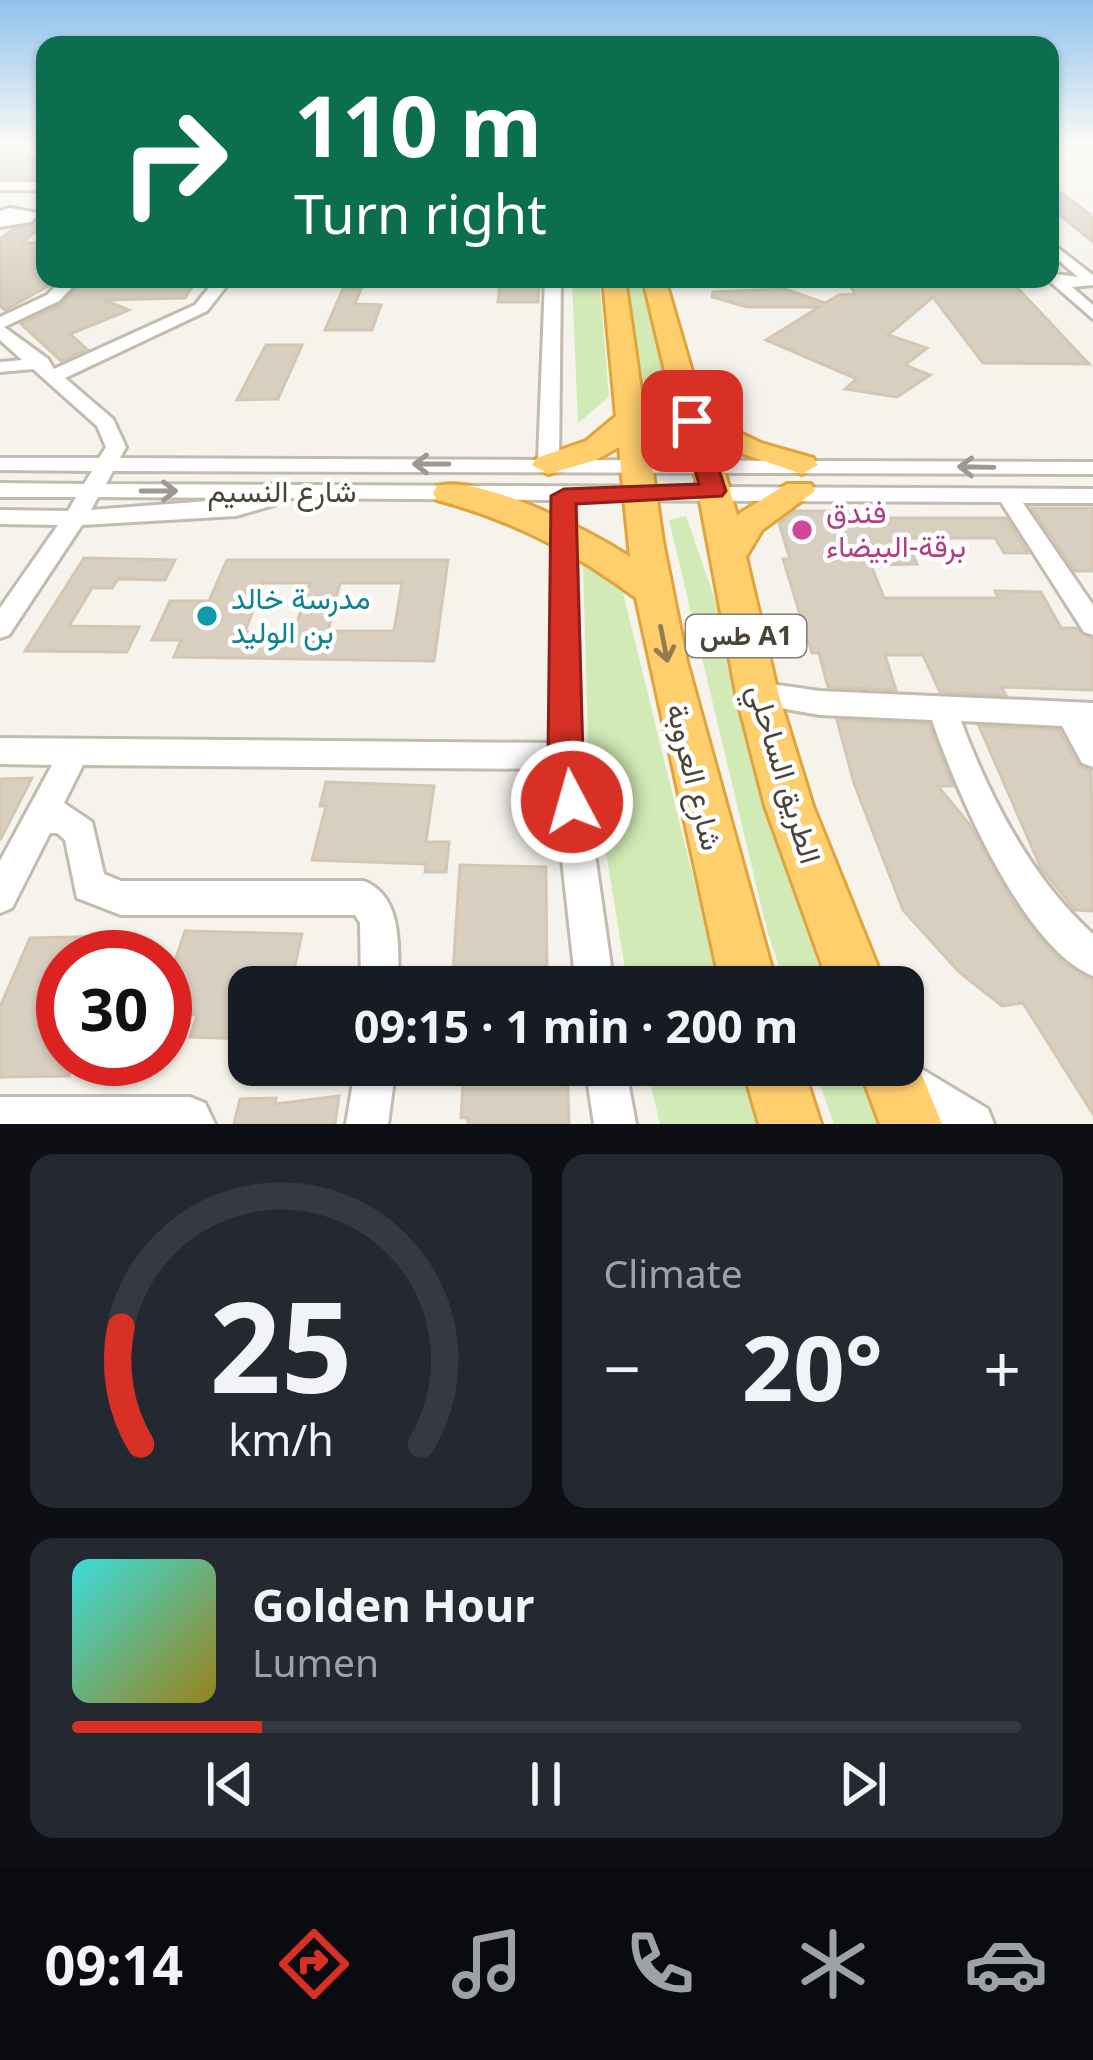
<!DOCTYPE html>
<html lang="en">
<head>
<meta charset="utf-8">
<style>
  body { margin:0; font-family:"Noto Sans",Vazirmatn,sans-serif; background:#242831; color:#f1f3f6; height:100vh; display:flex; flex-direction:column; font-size:45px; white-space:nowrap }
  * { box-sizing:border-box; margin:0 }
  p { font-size:39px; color:#9ea1a6 }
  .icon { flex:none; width:66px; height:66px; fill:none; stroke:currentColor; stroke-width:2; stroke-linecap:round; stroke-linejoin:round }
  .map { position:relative; height:1124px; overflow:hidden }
  .details { display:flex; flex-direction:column; gap:30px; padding:30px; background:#0d0f14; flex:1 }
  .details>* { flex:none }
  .banner { position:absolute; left:36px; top:36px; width:1023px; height:252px; border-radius:24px; box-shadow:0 3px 9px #0004; background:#0b6e4f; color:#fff; overflow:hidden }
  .speed { position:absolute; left:36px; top:930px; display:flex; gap:24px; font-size:60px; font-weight:700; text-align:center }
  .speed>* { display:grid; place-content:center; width:156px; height:156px; border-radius:50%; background:#171b24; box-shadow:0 3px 9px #0004; line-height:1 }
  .speed .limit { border:18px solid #d22; background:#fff; color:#111 }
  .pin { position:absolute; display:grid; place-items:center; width:102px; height:102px; color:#fff; margin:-51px; border-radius:24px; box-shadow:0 6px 18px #0006 }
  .me { position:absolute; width:132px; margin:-66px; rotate:354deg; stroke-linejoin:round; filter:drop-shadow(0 0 9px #0008) }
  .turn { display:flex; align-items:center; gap:42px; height:252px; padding:0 60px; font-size:54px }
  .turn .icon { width:156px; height:156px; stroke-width:2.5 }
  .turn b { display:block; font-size:84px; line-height:102px }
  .big { font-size:90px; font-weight:700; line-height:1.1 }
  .details .card { flex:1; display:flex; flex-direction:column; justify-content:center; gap:18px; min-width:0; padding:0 42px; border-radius:24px; background:#242831 }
  .details .dial { align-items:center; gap:0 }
  .dial svg { height:312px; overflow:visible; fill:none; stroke:#363941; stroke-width:7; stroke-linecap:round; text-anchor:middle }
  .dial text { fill:#f1f3f6; stroke:none }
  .song { display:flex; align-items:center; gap:36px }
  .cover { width:144px; height:144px; border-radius:18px; background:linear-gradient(135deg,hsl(180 70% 55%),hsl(50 70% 35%)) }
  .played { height:12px; border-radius:6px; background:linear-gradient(90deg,#d93025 20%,#363941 20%) }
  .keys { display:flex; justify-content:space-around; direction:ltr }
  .heat { display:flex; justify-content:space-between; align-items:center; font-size:66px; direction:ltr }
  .details .tiles { flex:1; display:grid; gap:30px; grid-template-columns:1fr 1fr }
  .card:last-child { grid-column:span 2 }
  .trip { position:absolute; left:228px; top:966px; width:696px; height:120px; border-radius:24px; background:#171b24; box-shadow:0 3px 9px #0004; font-weight:700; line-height:120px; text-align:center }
  .menu { display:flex; height:192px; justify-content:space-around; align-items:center; background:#090b0e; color:#9ea1a6 }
  .menu .icon { width:84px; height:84px }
  .menu .current { color:#d93025 }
  .menu b { font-size:54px; color:#f1f3f6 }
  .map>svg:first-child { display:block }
  .green { fill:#d2eab5 }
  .building { fill:#d8cfc1; stroke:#d3c7b4; stroke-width:3; fill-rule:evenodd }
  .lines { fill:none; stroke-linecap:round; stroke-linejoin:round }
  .minor-casing { stroke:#c2bbae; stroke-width:6 }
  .highway-casing { stroke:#e0a43c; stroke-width:6 }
  .minor { fill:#fff; fill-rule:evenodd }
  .highway { fill:#ffcf6e; fill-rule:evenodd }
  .oneway { stroke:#9c9892 }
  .oneway2 { stroke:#937c4e }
  .route { fill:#d93025; stroke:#8d1f18; stroke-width:3 }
  .hotel-dot { fill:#d1479c; stroke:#fff; stroke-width:4.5 }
  .culture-dot { fill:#0f9aa8; stroke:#fff; stroke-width:4.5 }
  .labels { text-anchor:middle; stroke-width:9; stroke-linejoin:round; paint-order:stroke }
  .shield { fill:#fff; stroke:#817c74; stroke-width:3 }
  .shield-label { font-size:27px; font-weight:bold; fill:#4b4439 }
  .street-label { font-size:30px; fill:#4b4439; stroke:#fff }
  .hotel-label { font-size:30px; fill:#b23c85; stroke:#fff; text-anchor:start }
  .culture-label { font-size:30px; fill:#0d838f; stroke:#fff; text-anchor:start }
</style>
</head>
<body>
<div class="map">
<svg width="1093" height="1124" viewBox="0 0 1093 1124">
  <rect width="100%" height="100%" fill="#f6f3ec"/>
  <g class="green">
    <path d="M572,279h27l10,118 -31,26z"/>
    <path d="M625,279h20l25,138h-20z"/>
    <path d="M686,516l163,471h-63l-19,-57 -98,-410z"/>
    <path d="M583,566l39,23 98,398h-92l-40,-246z"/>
    <path d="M646,1065h95l15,59h-96z"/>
    <path d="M813,1065h63l20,59h-62z"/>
  </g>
  <g class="building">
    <path d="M0,143h40l-12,6 -2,8 5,4 14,-3v6l-13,14h-32z"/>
    <path d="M1050,193h12l31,24v25l-43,-35z"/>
    <path d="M45,202v21l-23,20h23v41h7l-47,26 -5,-4v-67l12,-9 22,-5 10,-12 -6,-5z"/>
    <path d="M84,279h50l-3,3 65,-1 -11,17 -81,2 25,10 -59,24 17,15 -26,12 -40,-37 40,-19z"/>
    <path d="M1009,279l80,85 -106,-1 -50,-66 -45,38 39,13 -22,17 25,10 -33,22 -52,-8 12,-10 -91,-39 53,-33h-72l-35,-10 1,-5 72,-3 40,14 14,-8 16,-1 -8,-14z"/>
    <path d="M500,284l39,1 -1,17h-40z"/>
    <path d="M343,289h18l-6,15 26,1 -9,25h-47z"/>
    <path d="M266,345h36l-24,54 -41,1z"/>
    <path d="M1032,508h61v63h-18z"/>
    <path d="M795,511h52l3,7h156l22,35h-24l-9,-15h-91l13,26 -46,1 13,33h114l-3,-7 46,1 20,36h15l17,11v51l-92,-3 5,8 -66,-3 -17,-37h-38l11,35 -68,-3 -9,-34h-7l-29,-94h7l-11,-36z"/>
    <path d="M84,558l91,2 -10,20 -47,-1 -6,9h-20l-23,38 70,1 -12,25 -102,-1z"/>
    <path d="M227,560h221l-14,101 -260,-4 7,-17h-29l18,-39h39zM263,583h47l-16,49h-49zM340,583h62l-8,48h-66z"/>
    <path d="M837,720l92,4 24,62h-15l32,39 43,78 25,33 25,27 30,17v134l-70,-111 -21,3 -43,-34 -56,-62 -49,-127z"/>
    <path d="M979,726l80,4 19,35 13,6 2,140 -18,-1 -34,-42z"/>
    <path d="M32,778l-32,62v-61z"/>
    <path d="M326,782l108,4 -8,56h23l-3,30h-21l1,-8 -114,-4 14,-54h-6z"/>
    <path d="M460,865l86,2 1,119 -95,1z"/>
    <path d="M185,931l117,3 -12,53h-41v52l-59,-2 7,-22 -32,-1v-23z"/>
    <path d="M119,936l-7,21h-49v102h12l-6,17 -69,1v-70l30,-69z"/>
    <path d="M464,1065h103l2,59h-101v-6h-7z"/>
    <path d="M339,1096l-4,28h-101l6,-25 36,-1 -1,6z"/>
  </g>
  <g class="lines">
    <g class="minor-casing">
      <g id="minor">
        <rect x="1050" y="143" width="43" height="4"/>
        <path d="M45,145v8l-15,4v-4z"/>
        <rect x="0" y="182" width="45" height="8"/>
        <path d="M9,208l30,5 -8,9 -31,5v-16z"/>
        <path d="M1050,242l43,33v10l-21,2 21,18v14l-46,-40 8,-5 23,3 -28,-24z"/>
        <path d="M63,279h17l-21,22 -55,26 44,32 6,10 141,-64 21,-26h16l-25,32 -142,67 48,41 13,28 -6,11 418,2 7,-181h16l-2,181 534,2v12l-980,-3 -7,13 987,5v14h-70l70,102v30l-9,-3 -83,-130 -426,-2 6,256 33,231h-38l-24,-218 -469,-4 -19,38 28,19 12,52 17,7h243c41,17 33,69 35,106h-38l-1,-64 -5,-8h-234l-44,-17 -12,-58 -8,-7h-7l-38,75 -12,5v-52l52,-96 -52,-1v-26l551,5 2,-243 -277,-2 -2,7 -38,11 -154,9 -73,110 -9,3v-30l58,-83 -58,-1v-14l68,1 8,-14h-76v-14l84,1 8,-13 -92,-1v-12h99l7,-11 -9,-21 -64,-57 -33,3v-10l22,-2 -22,-20v-23l47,-22zM98,497l149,1 -156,12z"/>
        <path d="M757,682l63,9 273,12v64l-11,-4 -20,-37 -101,-5c29,77 70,157 132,213v42c-71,-29 -137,-186 -161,-256l-112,-5 -63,-11 -10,-3 -4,-8 4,-8z"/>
        <path d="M905,1059l83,50 6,15h-58l-45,-31 -6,-14 6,-14h12z"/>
        <path d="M356,1065h40l-8,59h-42z"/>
        <path d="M585,1065h40l11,59h-42z"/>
        <path d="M0,1097h190l15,6 10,21h-215z"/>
      </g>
    </g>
    <g class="highway-casing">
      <g id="highway">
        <path d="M603,279h22l38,263 24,120 90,325h-56l-85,-389c-61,-46 -124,-78 -199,-98l-4,-7 4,-7c44,-12 155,46 193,71l-11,-110 -23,13 -48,14 -16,-9 5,-7 49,-17 30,-25z"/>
        <path d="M643,279h22l40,137 56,27 52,15 5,7 -16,9 -85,-29 20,70 50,-31h24l4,7 -53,39 -16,27 32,136 35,113 73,181h-56l-65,-181 -29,-113 -43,-229 -16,-43z"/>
        <path d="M903,1041l6,3 33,80h-62l-22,-59h45z"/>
        <path d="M742,1065h60l19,59h-62z"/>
      </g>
    </g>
    <use href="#minor" class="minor"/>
    <use href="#highway" class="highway"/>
  </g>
  <defs><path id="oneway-shaft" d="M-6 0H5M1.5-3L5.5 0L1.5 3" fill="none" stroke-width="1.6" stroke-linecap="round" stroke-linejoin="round" transform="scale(3)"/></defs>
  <g class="oneway">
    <use href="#oneway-shaft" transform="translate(431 464) rotate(-180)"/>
    <use href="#oneway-shaft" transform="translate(976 467) rotate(-179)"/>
    <use href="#oneway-shaft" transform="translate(159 491)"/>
  </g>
  <use class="oneway2" href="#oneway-shaft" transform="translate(664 644) rotate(79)"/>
  <linearGradient id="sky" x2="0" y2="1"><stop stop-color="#8fc1ec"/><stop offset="0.48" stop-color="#fbfaf6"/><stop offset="1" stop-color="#fbfaf6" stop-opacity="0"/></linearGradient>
  <rect width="1093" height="300" fill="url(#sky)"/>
  <path class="route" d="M692,414l11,7 23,70 -4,5 -146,8 7,252 6,46 -5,12 -12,5 -13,-5 -11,-58 3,-260 13,-7 135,-5 -18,-63z"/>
  <circle class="hotel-dot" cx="802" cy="530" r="12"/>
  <circle class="culture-dot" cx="207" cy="616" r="12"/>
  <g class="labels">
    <rect class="shield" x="686" y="615" width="120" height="42" rx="9"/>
    <g class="shield-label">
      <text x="746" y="645">طس A1</text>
    </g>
    <g class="street-label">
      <text x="282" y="502">شارع النسيم</text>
      <text transform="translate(784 774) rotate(73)" y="10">الطريق الساحلي</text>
      <text transform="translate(694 777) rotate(76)" y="10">شارع العروبة</text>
    </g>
    <g class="hotel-label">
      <text x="826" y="523">فندق<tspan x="826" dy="34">برقة-البيضاء</tspan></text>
    </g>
    <g class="culture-label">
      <text x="231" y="609">مدرسة خالد<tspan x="231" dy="34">بن الوليد</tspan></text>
    </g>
  </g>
</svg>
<div class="speed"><div class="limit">30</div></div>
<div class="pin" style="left:692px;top:421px;background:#d93025"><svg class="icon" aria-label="arrive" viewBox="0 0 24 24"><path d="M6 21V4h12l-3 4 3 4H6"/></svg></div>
<svg class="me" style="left:572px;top:802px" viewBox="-20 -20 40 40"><circle r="17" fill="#d93025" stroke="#fff" stroke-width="3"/><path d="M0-11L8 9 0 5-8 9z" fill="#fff"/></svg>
<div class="trip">09:15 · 1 min · 200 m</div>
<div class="banner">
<div class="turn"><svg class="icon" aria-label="right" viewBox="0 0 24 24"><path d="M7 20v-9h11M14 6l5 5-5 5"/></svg><div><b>110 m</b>Turn right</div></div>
</div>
</div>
<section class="details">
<div class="tiles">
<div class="card dial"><svg viewBox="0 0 100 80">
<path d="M14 69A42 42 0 1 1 86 69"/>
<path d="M14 69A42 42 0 0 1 9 39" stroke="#d93025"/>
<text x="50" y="56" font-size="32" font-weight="700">25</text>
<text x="50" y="72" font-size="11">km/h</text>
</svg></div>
<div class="card"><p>Climate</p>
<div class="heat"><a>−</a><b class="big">20°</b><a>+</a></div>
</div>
<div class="card">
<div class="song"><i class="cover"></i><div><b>Golden Hour</b><p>Lumen</p></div></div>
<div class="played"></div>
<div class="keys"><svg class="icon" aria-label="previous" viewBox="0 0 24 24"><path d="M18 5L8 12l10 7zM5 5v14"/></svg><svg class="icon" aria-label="pause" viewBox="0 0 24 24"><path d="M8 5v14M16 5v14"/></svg><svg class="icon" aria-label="next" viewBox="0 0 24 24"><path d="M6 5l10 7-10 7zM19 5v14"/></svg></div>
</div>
</div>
</section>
<nav class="menu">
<b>09:14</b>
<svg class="icon current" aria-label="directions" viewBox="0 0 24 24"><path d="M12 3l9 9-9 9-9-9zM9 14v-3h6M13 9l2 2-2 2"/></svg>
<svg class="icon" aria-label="music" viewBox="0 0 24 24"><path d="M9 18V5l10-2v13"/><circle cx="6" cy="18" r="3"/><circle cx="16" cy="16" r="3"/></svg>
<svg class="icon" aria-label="phone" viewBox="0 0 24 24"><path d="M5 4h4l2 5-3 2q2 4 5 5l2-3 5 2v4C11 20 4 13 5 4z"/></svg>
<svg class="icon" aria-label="climate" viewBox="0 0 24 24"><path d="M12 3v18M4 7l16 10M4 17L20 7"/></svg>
<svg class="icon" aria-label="car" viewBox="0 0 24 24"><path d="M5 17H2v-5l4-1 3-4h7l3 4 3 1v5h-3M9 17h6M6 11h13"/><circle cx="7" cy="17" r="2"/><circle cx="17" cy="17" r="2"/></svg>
</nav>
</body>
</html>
